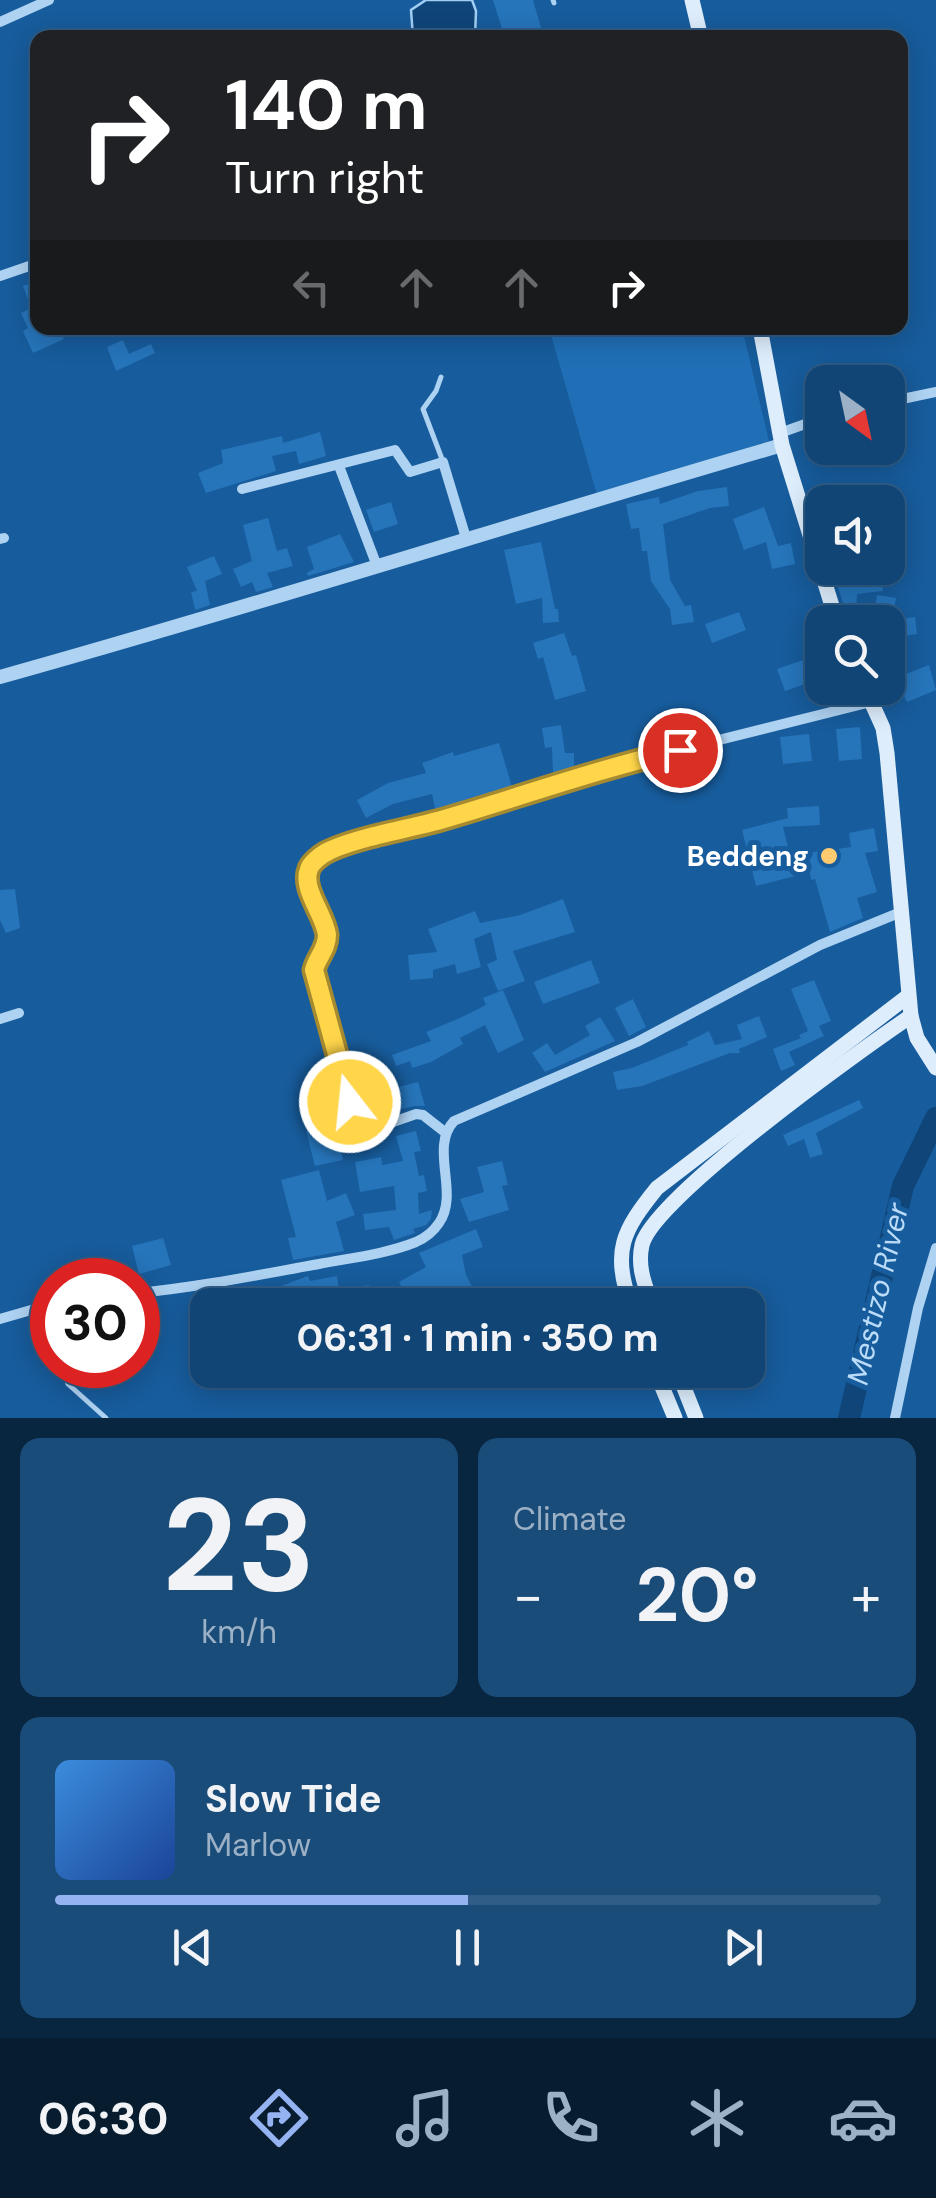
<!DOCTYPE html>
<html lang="en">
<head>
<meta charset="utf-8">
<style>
  body { margin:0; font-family:"DM Sans",sans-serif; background:#1a4c7a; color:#f1f3f6; height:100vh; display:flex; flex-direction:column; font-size:38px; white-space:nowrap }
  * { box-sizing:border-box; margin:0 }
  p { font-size:32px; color:#9cb1c5 }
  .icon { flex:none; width:55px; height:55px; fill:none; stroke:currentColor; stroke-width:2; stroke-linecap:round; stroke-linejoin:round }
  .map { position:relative; height:1418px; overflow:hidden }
  .panel { display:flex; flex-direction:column; gap:20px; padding:20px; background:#092640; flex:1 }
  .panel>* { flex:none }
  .hud { position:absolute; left:30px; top:30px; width:878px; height:305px; border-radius:20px; box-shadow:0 5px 25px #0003,0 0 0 2px #305d87; background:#202124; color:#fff; overflow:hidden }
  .needle { width:65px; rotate:147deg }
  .controls { position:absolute; left:805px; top:365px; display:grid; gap:20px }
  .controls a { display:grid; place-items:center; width:100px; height:100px; border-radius:20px; background:#114575; box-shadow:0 5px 25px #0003,0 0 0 2px #305d87; font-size:50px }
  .speed { position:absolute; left:30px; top:1258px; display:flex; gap:20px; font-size:50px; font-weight:700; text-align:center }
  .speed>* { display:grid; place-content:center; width:130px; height:130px; border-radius:50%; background:#114575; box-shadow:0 5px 25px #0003,0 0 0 2px #305d87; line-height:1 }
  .speed .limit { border:15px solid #d22; background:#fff; color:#111 }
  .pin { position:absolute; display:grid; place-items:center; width:85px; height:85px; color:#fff; margin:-42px; border:5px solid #fff; border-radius:50%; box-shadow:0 2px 10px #0007 }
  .me { position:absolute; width:110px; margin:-55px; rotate:344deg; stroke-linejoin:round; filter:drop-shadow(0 0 8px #0008) }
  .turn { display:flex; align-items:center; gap:35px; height:210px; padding:0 30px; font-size:45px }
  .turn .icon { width:130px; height:130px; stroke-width:2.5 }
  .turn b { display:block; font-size:70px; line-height:85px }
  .lanes { display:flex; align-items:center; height:95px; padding:0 30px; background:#0003; justify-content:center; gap:50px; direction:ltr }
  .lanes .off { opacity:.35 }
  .big { font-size:75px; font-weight:700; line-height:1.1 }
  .panel .widget { flex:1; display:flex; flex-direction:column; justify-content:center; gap:15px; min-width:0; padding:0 35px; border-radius:20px; background:#1a4c7a }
  .panel .dial { align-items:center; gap:0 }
  .dial b { font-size:130px; line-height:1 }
  .song { display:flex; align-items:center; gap:30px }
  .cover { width:120px; height:120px; border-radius:15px; background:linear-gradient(135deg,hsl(210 70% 55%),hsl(220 70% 35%)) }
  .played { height:10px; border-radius:5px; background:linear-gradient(90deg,#95b2f1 50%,#305d87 50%) }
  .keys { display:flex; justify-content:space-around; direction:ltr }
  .heat { display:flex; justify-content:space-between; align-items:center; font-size:55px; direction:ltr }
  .panel .tiles { flex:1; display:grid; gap:20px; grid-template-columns:1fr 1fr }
  .widget:last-child { grid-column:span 2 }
  .trip { position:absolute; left:190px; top:1288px; width:575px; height:100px; border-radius:20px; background:#114575; box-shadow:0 5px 25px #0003,0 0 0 2px #305d87; font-weight:700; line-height:100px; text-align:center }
  .dock { display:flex; height:160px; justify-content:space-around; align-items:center; background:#071c2f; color:#9cb1c5 }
  .dock .icon { width:70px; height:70px }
  .dock .current { color:#95b2f1 }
  .dock b { font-size:45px; color:#f1f3f6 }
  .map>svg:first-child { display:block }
  .green { fill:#206fb6 }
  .water { fill:#0f4579; stroke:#a1cef4; stroke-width:2.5 }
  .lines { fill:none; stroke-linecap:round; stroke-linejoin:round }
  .river { stroke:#0f4579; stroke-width:22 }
  .building { fill:#2674ba }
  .service { stroke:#aed2f2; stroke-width:5 }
  .minor { stroke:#aed2f2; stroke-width:10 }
  .tertiary { stroke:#aed2f2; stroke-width:14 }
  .secondary { stroke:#ddedfc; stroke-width:15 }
  .route-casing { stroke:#a68a30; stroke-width:25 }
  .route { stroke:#ffd54a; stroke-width:18 }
  .poi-dot { fill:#ffcb70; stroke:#175c9c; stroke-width:4 }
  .labels { text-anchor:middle; stroke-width:10; stroke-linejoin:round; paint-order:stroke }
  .poi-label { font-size:28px; font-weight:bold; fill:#fff; stroke:#175c9c; text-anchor:end }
  .water-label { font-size:30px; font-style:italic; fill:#bbdcf9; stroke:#175c9c }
</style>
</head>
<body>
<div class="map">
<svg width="936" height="1418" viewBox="0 0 936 1418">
  <rect width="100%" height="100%" fill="#175c9c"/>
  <path class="green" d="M549,328h193l27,113 -172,54z"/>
  <path class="water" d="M426,0h46l4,11 -1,26h-62l-2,-27z"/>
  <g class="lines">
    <path class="river" d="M849,1418l54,-232 33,-68"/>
  </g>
  <g class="building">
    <path d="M493,0h40l11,38h-39z"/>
    <path d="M38,281v47h20l6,11 -31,14 -10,-22 5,-3 -7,-15 10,-5 -8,-22z"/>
    <path d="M123,340l6,14 22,-10 4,9 -39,18 -9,-24z"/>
    <path d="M320,432l6,24 -27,8 -3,-13 -24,5 4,15 -70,22 -8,-20 25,-10 -2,-13 61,-14 1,7z"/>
    <path d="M727,487l2,19 -19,2 -47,16 7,56 15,26 6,-1 3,17 -22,3 -2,-16 -19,-28 -4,-30h-5l-3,-23 -8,1 -5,-25 33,-7 1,7 38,-13z"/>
    <path d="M391,502l7,22 -24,8 -8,-22z"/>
    <path d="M764,507l14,39 13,-3 4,21 -23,5 -6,-27 -22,8 -11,-31z"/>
    <path d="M268,518l9,33 10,-3 6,18 -26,7 6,14 -17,5 -4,-10 -11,5 -8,-18 19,-8 -9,-36z"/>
    <path d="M340,534l14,28 -46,14 -1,-3 7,-4 -7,-22z"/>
    <path d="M541,542l14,67h3l1,13 -16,1 -1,-25 -26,6 -12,-54z"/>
    <path d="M214,556l8,18 -17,7 5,24 -15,5 -4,-18 6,-1 -10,-24z"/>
    <path d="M832,568h48l3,23 -26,3 -1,20 -10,-1z"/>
    <path d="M877,595l19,3 -4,22 23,-3 2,17 -20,3 1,8 -10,4v-33l-14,-1z"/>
    <path d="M739,612l7,18 -34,13 -7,-19z"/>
    <path d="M564,633l8,23 4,-1 10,36 -31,9 -12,-43 -5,2 -5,-16z"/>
    <path d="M812,657l14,38 -15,5 -6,-16 -20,7 -8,-22z"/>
    <path d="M888,659l8,19 33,-13 7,25 -29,12 -6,-12 -13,3z"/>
    <path d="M561,725l4,28h9v14l-21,7 -1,-27 -7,1 -3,-20z"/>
    <path d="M860,727l2,32 -23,2 -3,-32z"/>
    <path d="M809,734l3,27 -29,3 -3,-27z"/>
    <path d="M499,743l13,44 -48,13 1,4 -29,9 -4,-19 -39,10 -27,14 -9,-18 31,-17 38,-10 -4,-10 31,-11 1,4z"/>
    <path d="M819,806l1,19 -37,2 12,49 -39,10 -14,-56 46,-12 -1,-10z"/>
    <path d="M874,828l4,23 -13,2 12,39 -20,6 6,20 -33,14 -15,-53 -4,1 -4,-27 44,-6 -2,-14z"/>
    <path d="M15,889l5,39 -14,5 -6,-13v-30z"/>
    <path d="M563,899l12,33 -62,19 12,30 -27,10 -11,-27 10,-4 -6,-28 -17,7 7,28 -24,7 -2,-10 -22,6v8l-23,2 -2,-25 29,-3 -9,-23 47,-18 5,12 40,-8z"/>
    <path d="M591,960l9,23 -57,21 -9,-22z"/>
    <path d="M814,980l17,41 -12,5 5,10 -35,16 6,13 -14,6 -8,-22 28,-11 -2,-3 9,-4 -17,-42z"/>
    <path d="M503,990l21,50 -26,13 -13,-28 -25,13 3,6 -32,18 -19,6 -2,-7 -14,5 -4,-11 39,-14 -5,-9 34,-14 26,-13 -3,-7z"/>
    <path d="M633,999l13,28 -17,9 -14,-28z"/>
    <path d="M759,1016l8,21 -28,12 1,4h-10l-88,33 -25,4 -4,-18 19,-4 56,-23 -1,-3 22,-11 6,14 27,-6 -5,-14z"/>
    <path d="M600,1017l15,24 -70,31 -13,-19 15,-10 8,12 35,-20 -5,-9z"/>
    <path d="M418,1082l7,24h-11l-47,12 -7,-21z"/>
    <path d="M859,1100l4,8 -47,25 7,21 -13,4 -6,-19 -16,7 -5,-11z"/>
    <path d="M335,1124l8,36 -28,6 -9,-35z"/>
    <path d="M416,1131l5,20 -7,1 5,24 5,-1 3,16 -9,2 1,21 13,-4 -1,9 -5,6 -13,4 2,4 -21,7 -5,-13 -24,3 -2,-16 33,-4 -2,-24 -34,6 -5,-30 26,-5 1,8 21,-4 -7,-25z"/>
    <path d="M502,1161l6,24 -6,1 7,24 -40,12 -9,-23 24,-7 -7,-25z"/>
    <path d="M319,1170l8,31 19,-8 9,22 -19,7 8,29 -51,9 -5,-22 8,-1 -15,-57z"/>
    <path d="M476,1229l7,18 -21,8 4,20 8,15 -16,9 2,3 -5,3h-18l-9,-16 -20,11 -9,-18 27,-15 -7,-14z"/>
    <path d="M163,1238l8,27 -32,9 -7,-28z"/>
    <path d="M308,1276l2,5 27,-5 2,14 30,-5 3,20h-81l-10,-19z"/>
  </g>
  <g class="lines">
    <g class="service">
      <path d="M553,0l1,3"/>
      <path d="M441,377l-5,14 -13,18 19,50"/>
      <path d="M49,1304l3,16"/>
      <path d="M62,1365l6,19 38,34"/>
    </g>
    <g class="minor">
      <path d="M0,22l49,-22"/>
      <path d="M0,276l38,-13"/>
      <path d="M888,402l48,-10"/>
      <path d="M780,433l42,-15"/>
      <path d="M339,466l38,100"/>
      <path d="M242,489l153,-39 15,22 33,-10 23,76"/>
      <path d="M0,539l4,-1"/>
      <path d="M0,1019l19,-6"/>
      <path d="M446,1133l-23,-18 -7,-1 -43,15 -11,-1 -5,-5 -43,-153c3,-11 11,-17 12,-29 3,-38 -41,-56 -1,-88l126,-35 124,-42 296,-74"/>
      <path d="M138,1293c61,-6 120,-18 181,-29 31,-6 67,-10 97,-22 9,-4 17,-10 23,-19 21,-30 -10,-75 15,-102l183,-79 183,-97 81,-33"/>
      <path d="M0,1319l52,-15"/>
      <path d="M895,1418l23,-110 18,-60"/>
    </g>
    <path class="tertiary" d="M0,677c262,-73 521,-156 782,-232"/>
    <g class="secondary">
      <path d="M692,0l9,38"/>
      <path d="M760,328l22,117 55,177"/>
      <path d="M865,688l18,40 4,25 24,263 6,22 19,30"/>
      <path d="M631,1305c-20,-53 -8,-75 26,-117l251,-192"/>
      <path d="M652,1305c-7,-20 -15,-38 -10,-60 11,-47 220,-196 269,-229"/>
      <path d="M655,1370l20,48"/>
      <path d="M677,1370l19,48"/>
    </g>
  </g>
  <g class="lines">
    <g class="route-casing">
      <path id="route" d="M350,1102l-36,-132c3,-13 13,-20 13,-35 -2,-20 -26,-46 -18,-66 2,-6 11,-13 16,-16 29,-16 92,-25 126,-36 77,-23 151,-49 229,-67"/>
    </g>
    <use href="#route" class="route"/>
  </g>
  <circle class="poi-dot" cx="829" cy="856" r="10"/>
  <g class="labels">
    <g class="poi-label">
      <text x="809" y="866">Beddeng</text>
    </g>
    <g class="water-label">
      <text transform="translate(878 1294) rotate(-77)" y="10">Mestizo River</text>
    </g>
  </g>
</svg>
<div class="controls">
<a><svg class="needle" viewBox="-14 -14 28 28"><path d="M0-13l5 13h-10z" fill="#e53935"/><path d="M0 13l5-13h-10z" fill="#9cb1c5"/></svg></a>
<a><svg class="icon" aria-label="sound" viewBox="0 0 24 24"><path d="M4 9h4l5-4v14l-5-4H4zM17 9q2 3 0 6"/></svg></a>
<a><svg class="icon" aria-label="search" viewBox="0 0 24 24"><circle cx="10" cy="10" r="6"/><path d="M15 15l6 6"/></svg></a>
</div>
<div class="speed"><div class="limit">30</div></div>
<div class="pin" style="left:680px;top:750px;background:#d93025"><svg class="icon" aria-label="arrive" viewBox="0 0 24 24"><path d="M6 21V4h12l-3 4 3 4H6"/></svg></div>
<svg class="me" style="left:350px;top:1102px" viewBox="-20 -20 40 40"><circle r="17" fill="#ffd54a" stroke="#fff" stroke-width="3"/><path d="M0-11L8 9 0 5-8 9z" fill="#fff"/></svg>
<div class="trip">06:31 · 1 min · 350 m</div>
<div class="hud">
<div class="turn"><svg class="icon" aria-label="right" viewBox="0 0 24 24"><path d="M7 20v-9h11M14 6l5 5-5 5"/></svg><div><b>140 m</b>Turn right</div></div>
<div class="lanes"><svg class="icon off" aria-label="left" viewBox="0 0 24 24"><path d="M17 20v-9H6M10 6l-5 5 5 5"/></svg><svg class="icon off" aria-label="ahead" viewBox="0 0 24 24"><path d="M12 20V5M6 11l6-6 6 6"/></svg><svg class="icon off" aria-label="ahead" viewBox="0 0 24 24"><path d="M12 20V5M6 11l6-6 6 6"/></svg><svg class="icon" aria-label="right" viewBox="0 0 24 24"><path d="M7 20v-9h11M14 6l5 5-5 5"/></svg></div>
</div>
</div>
<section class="panel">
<div class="tiles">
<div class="widget dial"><b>23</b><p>km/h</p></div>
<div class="widget"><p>Climate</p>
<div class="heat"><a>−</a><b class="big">20°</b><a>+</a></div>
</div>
<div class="widget">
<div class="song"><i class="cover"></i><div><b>Slow Tide</b><p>Marlow</p></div></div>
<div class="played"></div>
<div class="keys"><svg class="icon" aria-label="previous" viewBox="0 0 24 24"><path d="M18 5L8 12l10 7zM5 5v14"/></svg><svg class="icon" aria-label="pause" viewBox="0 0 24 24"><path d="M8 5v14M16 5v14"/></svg><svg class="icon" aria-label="next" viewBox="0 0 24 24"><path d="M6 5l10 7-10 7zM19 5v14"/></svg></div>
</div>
</div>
</section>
<nav class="dock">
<b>06:30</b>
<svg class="icon current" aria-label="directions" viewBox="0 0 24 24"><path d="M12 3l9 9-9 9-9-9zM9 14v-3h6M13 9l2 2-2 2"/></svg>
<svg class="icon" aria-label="music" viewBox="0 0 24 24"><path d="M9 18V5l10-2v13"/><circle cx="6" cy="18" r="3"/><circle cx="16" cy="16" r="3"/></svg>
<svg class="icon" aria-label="phone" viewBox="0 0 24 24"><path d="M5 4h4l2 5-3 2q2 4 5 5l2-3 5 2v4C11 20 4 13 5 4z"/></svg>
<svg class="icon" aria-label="climate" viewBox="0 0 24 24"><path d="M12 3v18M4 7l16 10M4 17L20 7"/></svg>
<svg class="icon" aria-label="car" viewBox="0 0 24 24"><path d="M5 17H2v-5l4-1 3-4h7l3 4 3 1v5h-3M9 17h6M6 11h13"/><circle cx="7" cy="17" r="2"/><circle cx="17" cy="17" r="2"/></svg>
</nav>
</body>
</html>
